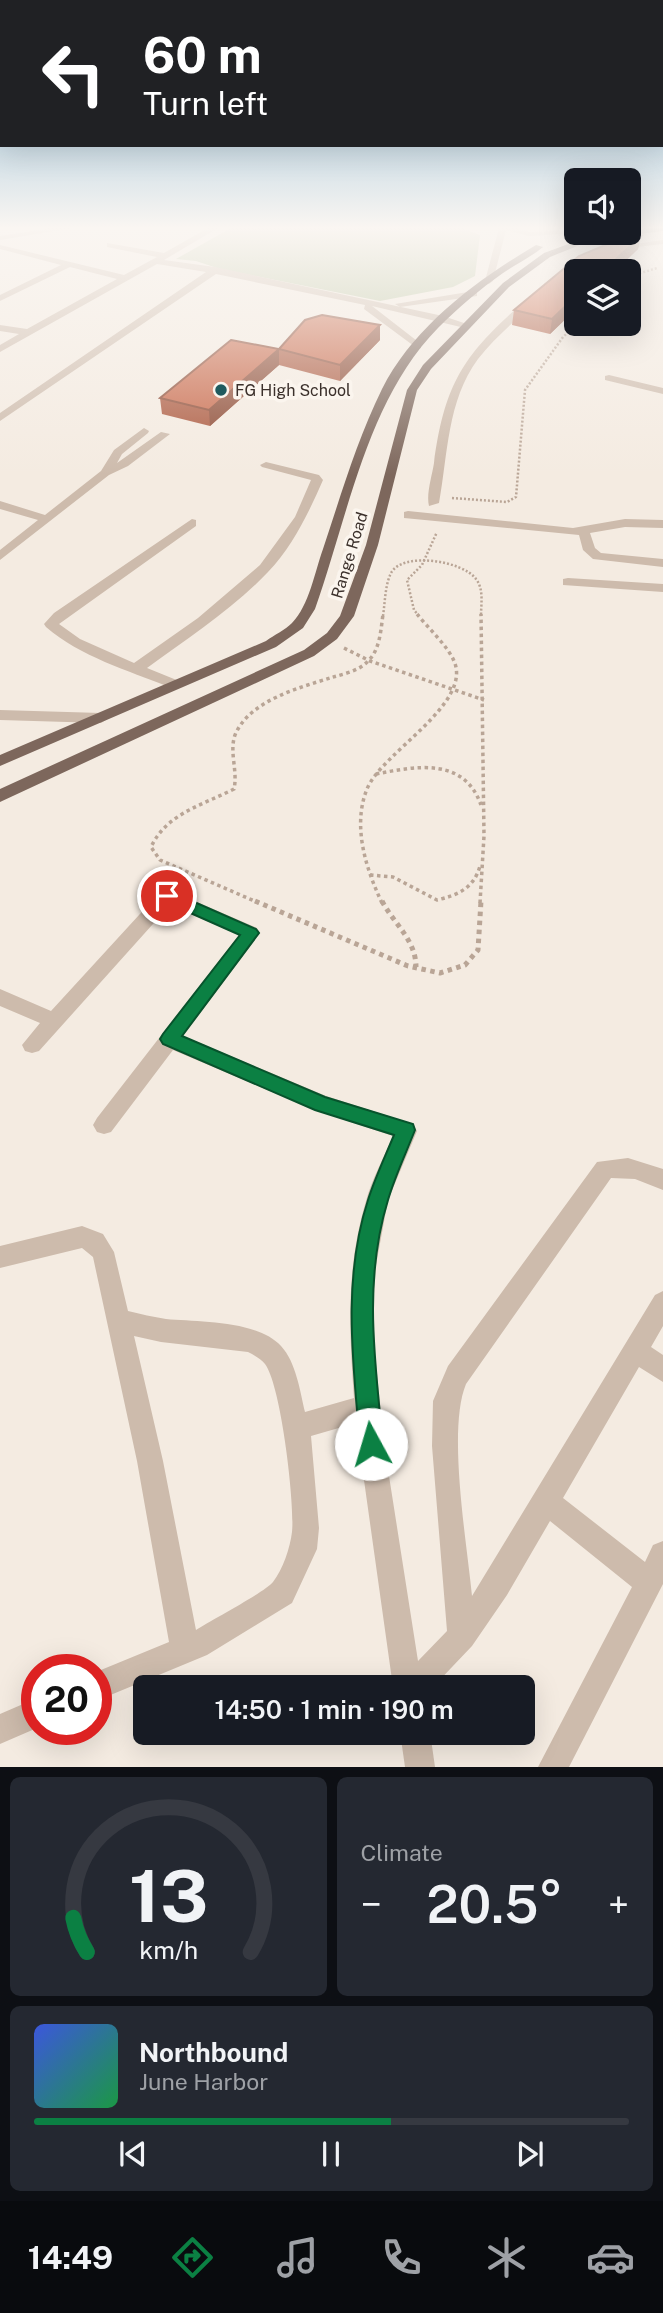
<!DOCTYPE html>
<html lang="en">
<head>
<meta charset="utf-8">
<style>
  body { margin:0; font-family:"Public Sans",sans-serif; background:#242831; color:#f1f3f6; height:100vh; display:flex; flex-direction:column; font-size:26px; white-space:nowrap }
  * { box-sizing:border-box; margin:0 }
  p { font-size:23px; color:#9ea1a6 }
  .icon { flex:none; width:38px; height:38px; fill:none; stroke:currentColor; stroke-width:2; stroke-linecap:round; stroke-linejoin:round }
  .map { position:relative; height:1767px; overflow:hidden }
  .drawer { display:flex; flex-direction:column; gap:10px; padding:10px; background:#0d0f14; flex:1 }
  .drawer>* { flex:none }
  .top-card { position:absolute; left:0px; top:0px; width:663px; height:147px; box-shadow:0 7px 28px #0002; background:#202124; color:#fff; overflow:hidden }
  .fabs { position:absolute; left:564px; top:168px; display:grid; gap:14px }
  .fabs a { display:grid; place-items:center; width:77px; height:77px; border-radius:10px; background:#171b24; box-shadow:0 7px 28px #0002; font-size:35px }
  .speed { position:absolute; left:21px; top:1654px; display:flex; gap:14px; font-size:35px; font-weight:700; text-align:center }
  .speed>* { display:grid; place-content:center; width:91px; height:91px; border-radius:50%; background:#171b24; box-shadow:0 7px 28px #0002; line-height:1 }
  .speed .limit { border:10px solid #d22; background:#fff; color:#111 }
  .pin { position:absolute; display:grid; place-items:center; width:60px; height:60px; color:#fff; margin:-30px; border:4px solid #fff; border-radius:50%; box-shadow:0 2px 7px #0007 }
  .me { position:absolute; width:77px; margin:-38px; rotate:354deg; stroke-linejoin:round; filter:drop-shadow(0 0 5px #0008) }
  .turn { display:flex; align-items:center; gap:24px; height:147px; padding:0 28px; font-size:32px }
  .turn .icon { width:91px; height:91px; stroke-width:2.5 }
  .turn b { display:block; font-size:49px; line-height:60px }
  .big { font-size:52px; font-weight:600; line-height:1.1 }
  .drawer .widget { flex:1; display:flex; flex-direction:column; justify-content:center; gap:10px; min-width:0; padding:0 24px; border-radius:10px; background:#242831 }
  .drawer .dial { align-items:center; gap:0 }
  .dial svg { height:182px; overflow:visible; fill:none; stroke:#363941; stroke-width:7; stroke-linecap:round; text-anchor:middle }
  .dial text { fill:#f1f3f6; stroke:none }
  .song { display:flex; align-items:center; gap:21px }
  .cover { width:84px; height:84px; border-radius:10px; background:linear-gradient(135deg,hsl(230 70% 55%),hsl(140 70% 35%)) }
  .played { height:7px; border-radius:4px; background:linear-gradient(90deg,#0b8043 60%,#363941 60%) }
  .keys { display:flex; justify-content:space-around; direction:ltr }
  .heat { display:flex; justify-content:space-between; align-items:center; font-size:38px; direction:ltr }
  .drawer .tiles { flex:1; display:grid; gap:10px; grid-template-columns:1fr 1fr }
  .widget:last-child { grid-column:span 2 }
  .trip { position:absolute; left:133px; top:1675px; width:402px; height:70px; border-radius:10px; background:#171b24; box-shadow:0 7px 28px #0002; font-weight:600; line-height:70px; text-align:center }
  .dock { display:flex; height:112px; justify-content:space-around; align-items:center; background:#090b0e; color:#9ea1a6 }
  .dock .icon { width:49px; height:49px }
  .dock .on { color:#0b8043 }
  .dock b { font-size:32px; color:#f1f3f6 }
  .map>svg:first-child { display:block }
  .green { fill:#b8c4a0 }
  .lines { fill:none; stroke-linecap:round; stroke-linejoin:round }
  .path-far2 { stroke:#b9a596; stroke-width:2.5; stroke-dasharray:2 2; stroke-linecap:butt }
  .path-far1 { stroke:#b9a596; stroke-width:3.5; stroke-dasharray:3.5 3.5; stroke-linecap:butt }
  .path { stroke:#b9a596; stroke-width:5; stroke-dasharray:4.5 4.5; stroke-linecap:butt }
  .minor { fill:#cdbbac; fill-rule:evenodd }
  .major { fill:#7d675c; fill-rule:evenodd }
  .wall { fill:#ac5a40 }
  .shaded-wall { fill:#8c4a34 }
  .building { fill:#c8694b; stroke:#8c4a34; stroke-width:2 }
  .route { fill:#0b8043; stroke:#07532c; stroke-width:2 }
  .poi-dot { fill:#1f5a5e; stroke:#fbf5ee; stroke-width:2.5 }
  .labels { text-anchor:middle; stroke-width:7; stroke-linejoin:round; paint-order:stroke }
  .far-poi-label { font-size:16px; fill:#3b302b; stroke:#fbf5ee; text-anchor:start }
  .far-street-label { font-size:16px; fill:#3b302b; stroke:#fbf5ee }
</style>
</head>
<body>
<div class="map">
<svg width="663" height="1767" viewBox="0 0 663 1767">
  <rect width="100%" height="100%" fill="#f4ebe1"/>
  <path class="green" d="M231,228h230l19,7 -5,41 -22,11 -73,14 -160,-32 -24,-8 -20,-2z"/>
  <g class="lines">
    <g class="path-far2">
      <path d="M628,277l29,-9"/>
      <path d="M452,498l55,4 9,-5 9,-107 38,-53 14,-13"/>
      <path d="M383,616c2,-13 2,-31 8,-43 12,-22 72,-12 85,6 8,10 5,25 5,37"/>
      <path d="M419,616l-5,-6 -7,-30 15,-15 15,-33"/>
    </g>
    <g class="path-far1">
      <path d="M344,648l26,13 114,39"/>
      <path d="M376,774c41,-8 88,-17 105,31"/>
      <path d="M370,875l23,2 44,23c21,-5 37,-12 43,-34"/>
      <path d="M259,903l-99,-43 -9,-13c16,-34 52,-42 83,-58 4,-18 -5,-37 1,-54 14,-34 63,-47 95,-57 13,-4 30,-7 39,-18 11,-11 12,-31 14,-46"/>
      <path d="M382,903c-16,-34 -30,-77 -15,-114 14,-36 106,-85 87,-128 -7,-16 -26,-33 -37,-47"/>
      <path d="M480,903l4,-67 -3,-222"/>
    </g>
    <g class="path">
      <path d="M255,901l153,65 32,7 25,-8 13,-15 3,-49"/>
      <path d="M382,901c12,23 34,39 34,66"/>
    </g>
    <g class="minor">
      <path d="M52,228h20l-72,12v-4z"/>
      <path d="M208,228h10l-54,32 51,7 228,49 27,9 -5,3 -93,-22 49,38v4l-3,1 -54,-40 1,-4 -149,-31 -216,147v-8l206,-141 -49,-8 -157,88v-7l19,-11 -19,-3v-6l27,4 90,-50 -47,-12 -70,34v-6l61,-30 -61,-16v-4l124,30 33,-18 -50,-10v-4l57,10z"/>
      <path d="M499,228h18l12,4 47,-2v3h3l-50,3 -23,-6 -13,51 -4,3 -4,-3z"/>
      <path d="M663,240v4l-45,5 -4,-2z"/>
      <path d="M474,291l3,1v4l-77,11 -5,-3z"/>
      <path d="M527,299l8,2c-19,20 -40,36 -57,58 -31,42 -30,95 -39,144l-10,3c-3,-12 3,-30 5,-43 11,-82 31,-110 93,-164z"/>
      <path d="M609,375l54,13v6l-58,-14v-4z"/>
      <path d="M144,428l5,3 -1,2 -26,21 -5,9 44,-31 9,2 -42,32 -19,9 -109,85v-10l38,-30 -38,-11v-8l45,14 56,-44 13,-21z"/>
      <path d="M266,462l53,13 4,5c-14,32 -30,66 -55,92 -35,37 -80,66 -121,96l32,13 2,3 -2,3h-10c-42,-17 -88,-30 -123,-60l-2,-3 10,-11 138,-94 4,1v6l-137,98 21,15 54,24 64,-45 62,-53 35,-48 16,-37 -49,-13 -2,-2z"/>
      <path d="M408,511l165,17 52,-9 38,1v8l-38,-1 -35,6 5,15 6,5 62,6v8l-70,-8 -10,-9 -4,-15 -175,-17v-6z"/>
      <path d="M568,578l95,6v8l-100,-7v-6z"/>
      <path d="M0,710l101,3 8,5 -8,5 -101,-3z"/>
      <path d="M167,889l90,39 3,5 -77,103 143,60 87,28 4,7 -29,69 -12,65 -4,58 12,121 34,217 29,-30 -15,-185 1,-45 15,-35 149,-204 31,-4 35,11v21l-28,-11 -24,-1 -145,206c-19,46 1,159 6,212l183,-301 8,-4v35l-12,21 12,8v27l-24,-15 -76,131 82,64 8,-17 10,-4v43l-94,183h-31l94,-180 -82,-66 -43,74 -35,51 -39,41h-40l-37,-264 -45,13 8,92 -2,21 -25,54 -85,52 -111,46v-29l73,-30 -32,-181 -44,-204 -11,-9 -82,20v-22l82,-20 21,8 11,18 14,59c13,3 25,6 38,8 32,3 91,1 115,27 15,16 19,45 24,66l49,-14c-5,-69 -8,-130 12,-197 6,-22 18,-44 27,-65l-78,-26 -142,-60 -62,82 -7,2 -7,-2 -4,-7 4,-7 142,-183 -69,-30 -131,146 -7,2 -7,-2 -3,-6 18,-22 -40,-17v-17l51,22 110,-120zM134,1336l27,6 87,10c6,3 13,7 17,12 16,21 30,140 27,168 -2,16 -9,37 -19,50 -8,10 -63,39 -77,48l-33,-169z"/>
      <path d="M37,1698v30l-37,16v-30z"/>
      <path d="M400,1732h30l5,35h-30z"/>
    </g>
    <g class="major">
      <path d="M651,228h12v3l-71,9 -42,17 -41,30 -78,82 -14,21 -39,155 -24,71 -17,23 -23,17 -314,146v-13l304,-139 23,-17 13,-17 26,-71 41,-155 16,-25 80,-82 41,-30 46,-17z"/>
      <path d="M536,245l7,2c-12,10 -27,17 -40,26 -23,16 -45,35 -65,55 -71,72 -90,188 -123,281l-12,19 -27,19 -276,119v-11l266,-114c8,-6 19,-11 26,-18 17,-17 23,-52 31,-74 18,-54 34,-109 59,-160 32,-63 95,-109 154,-144z"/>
    </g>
  </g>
  <g class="wall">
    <path d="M641,236l-3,13 -23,22h-39v38l-26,25 -38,-9 2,-15 65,-54 43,-18z"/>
    <path d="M380,340l-40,41 -61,-16 -69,61 -48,-12 -2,-16 119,-49z"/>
  </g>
  <g class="shaded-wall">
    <path d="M641,236l-3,13 -23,22h-12z"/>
    <path d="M576,296v13l-26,25 2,-15z"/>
    <path d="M380,325v15l-40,41v-16z"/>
    <path d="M279,349v16l-69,61 -1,-16z"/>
  </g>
  <g class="building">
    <path d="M641,236l-38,35h-27v25l-24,23 -38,-9 65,-54 43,-18z"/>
    <path d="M322,315l58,10 -40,40 -61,-16 26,-29z"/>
    <path d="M231,340l48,9 -70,61 -49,-12z"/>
  </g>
  <linearGradient id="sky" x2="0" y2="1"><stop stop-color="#7eb2d2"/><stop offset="0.48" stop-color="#faf6f2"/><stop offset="1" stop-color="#faf6f2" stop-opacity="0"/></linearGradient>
  <rect width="663" height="475" fill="url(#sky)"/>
  <path class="route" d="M167,890l89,39 3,4 -77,103 143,61 88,27 2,6c-9,23 -20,46 -27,70 -25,81 -13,162 -5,244l-3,8 -9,4 -8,-4 -3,-8c-7,-82 -18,-164 8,-244 7,-22 17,-43 26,-65l-79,-25 -152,-66 -3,-5 3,-5 77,-99 -79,-35 -2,-4z"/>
  <circle class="poi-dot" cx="221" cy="390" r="7"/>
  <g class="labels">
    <g class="far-poi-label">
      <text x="235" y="396">FG High School</text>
    </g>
    <g class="far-street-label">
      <text transform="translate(349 555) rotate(-73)" y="6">Range Road</text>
    </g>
  </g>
</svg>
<div class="fabs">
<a><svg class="icon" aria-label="sound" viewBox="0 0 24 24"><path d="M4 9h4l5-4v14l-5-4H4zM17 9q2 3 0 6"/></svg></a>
<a><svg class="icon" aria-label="layers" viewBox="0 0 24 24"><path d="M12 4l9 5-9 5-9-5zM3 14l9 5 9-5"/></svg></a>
</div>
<div class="speed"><div class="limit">20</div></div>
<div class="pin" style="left:167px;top:896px;background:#d93025"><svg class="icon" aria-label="arrive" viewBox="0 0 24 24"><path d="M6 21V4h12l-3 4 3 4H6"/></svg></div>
<svg class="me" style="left:371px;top:1444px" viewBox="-20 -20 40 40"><circle r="19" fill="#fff"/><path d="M0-13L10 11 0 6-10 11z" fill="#0b8043"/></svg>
<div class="trip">14:50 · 1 min · 190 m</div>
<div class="top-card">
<div class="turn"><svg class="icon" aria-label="left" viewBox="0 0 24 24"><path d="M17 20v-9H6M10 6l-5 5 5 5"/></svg><div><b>60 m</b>Turn left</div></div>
</div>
</div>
<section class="drawer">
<div class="tiles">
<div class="widget dial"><svg viewBox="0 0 100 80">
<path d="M14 69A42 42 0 1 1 86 69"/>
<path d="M14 69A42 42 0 0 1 8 54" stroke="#0b8043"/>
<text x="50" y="56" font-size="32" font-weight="700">13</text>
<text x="50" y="72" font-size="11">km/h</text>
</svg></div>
<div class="widget"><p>Climate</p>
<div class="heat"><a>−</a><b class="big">20.5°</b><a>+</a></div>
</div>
<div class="widget">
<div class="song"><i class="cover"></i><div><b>Northbound</b><p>June Harbor</p></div></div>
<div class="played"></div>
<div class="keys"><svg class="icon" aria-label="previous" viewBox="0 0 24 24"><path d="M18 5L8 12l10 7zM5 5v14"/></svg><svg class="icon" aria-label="pause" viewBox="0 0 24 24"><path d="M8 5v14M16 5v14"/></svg><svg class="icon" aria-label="next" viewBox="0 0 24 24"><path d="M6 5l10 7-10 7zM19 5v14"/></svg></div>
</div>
</div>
</section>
<nav class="dock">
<b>14:49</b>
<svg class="icon on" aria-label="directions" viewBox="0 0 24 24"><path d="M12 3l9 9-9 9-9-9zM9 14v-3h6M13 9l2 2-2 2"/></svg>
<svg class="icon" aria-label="music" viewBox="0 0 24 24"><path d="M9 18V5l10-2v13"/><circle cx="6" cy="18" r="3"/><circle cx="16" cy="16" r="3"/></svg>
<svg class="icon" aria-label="phone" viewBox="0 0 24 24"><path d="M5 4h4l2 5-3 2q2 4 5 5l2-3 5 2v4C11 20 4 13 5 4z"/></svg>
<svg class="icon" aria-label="climate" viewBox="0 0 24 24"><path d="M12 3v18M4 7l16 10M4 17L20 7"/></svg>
<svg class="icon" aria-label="car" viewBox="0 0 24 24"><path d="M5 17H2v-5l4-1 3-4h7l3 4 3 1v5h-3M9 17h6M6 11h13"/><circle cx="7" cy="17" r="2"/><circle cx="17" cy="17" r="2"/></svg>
</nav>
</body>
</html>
